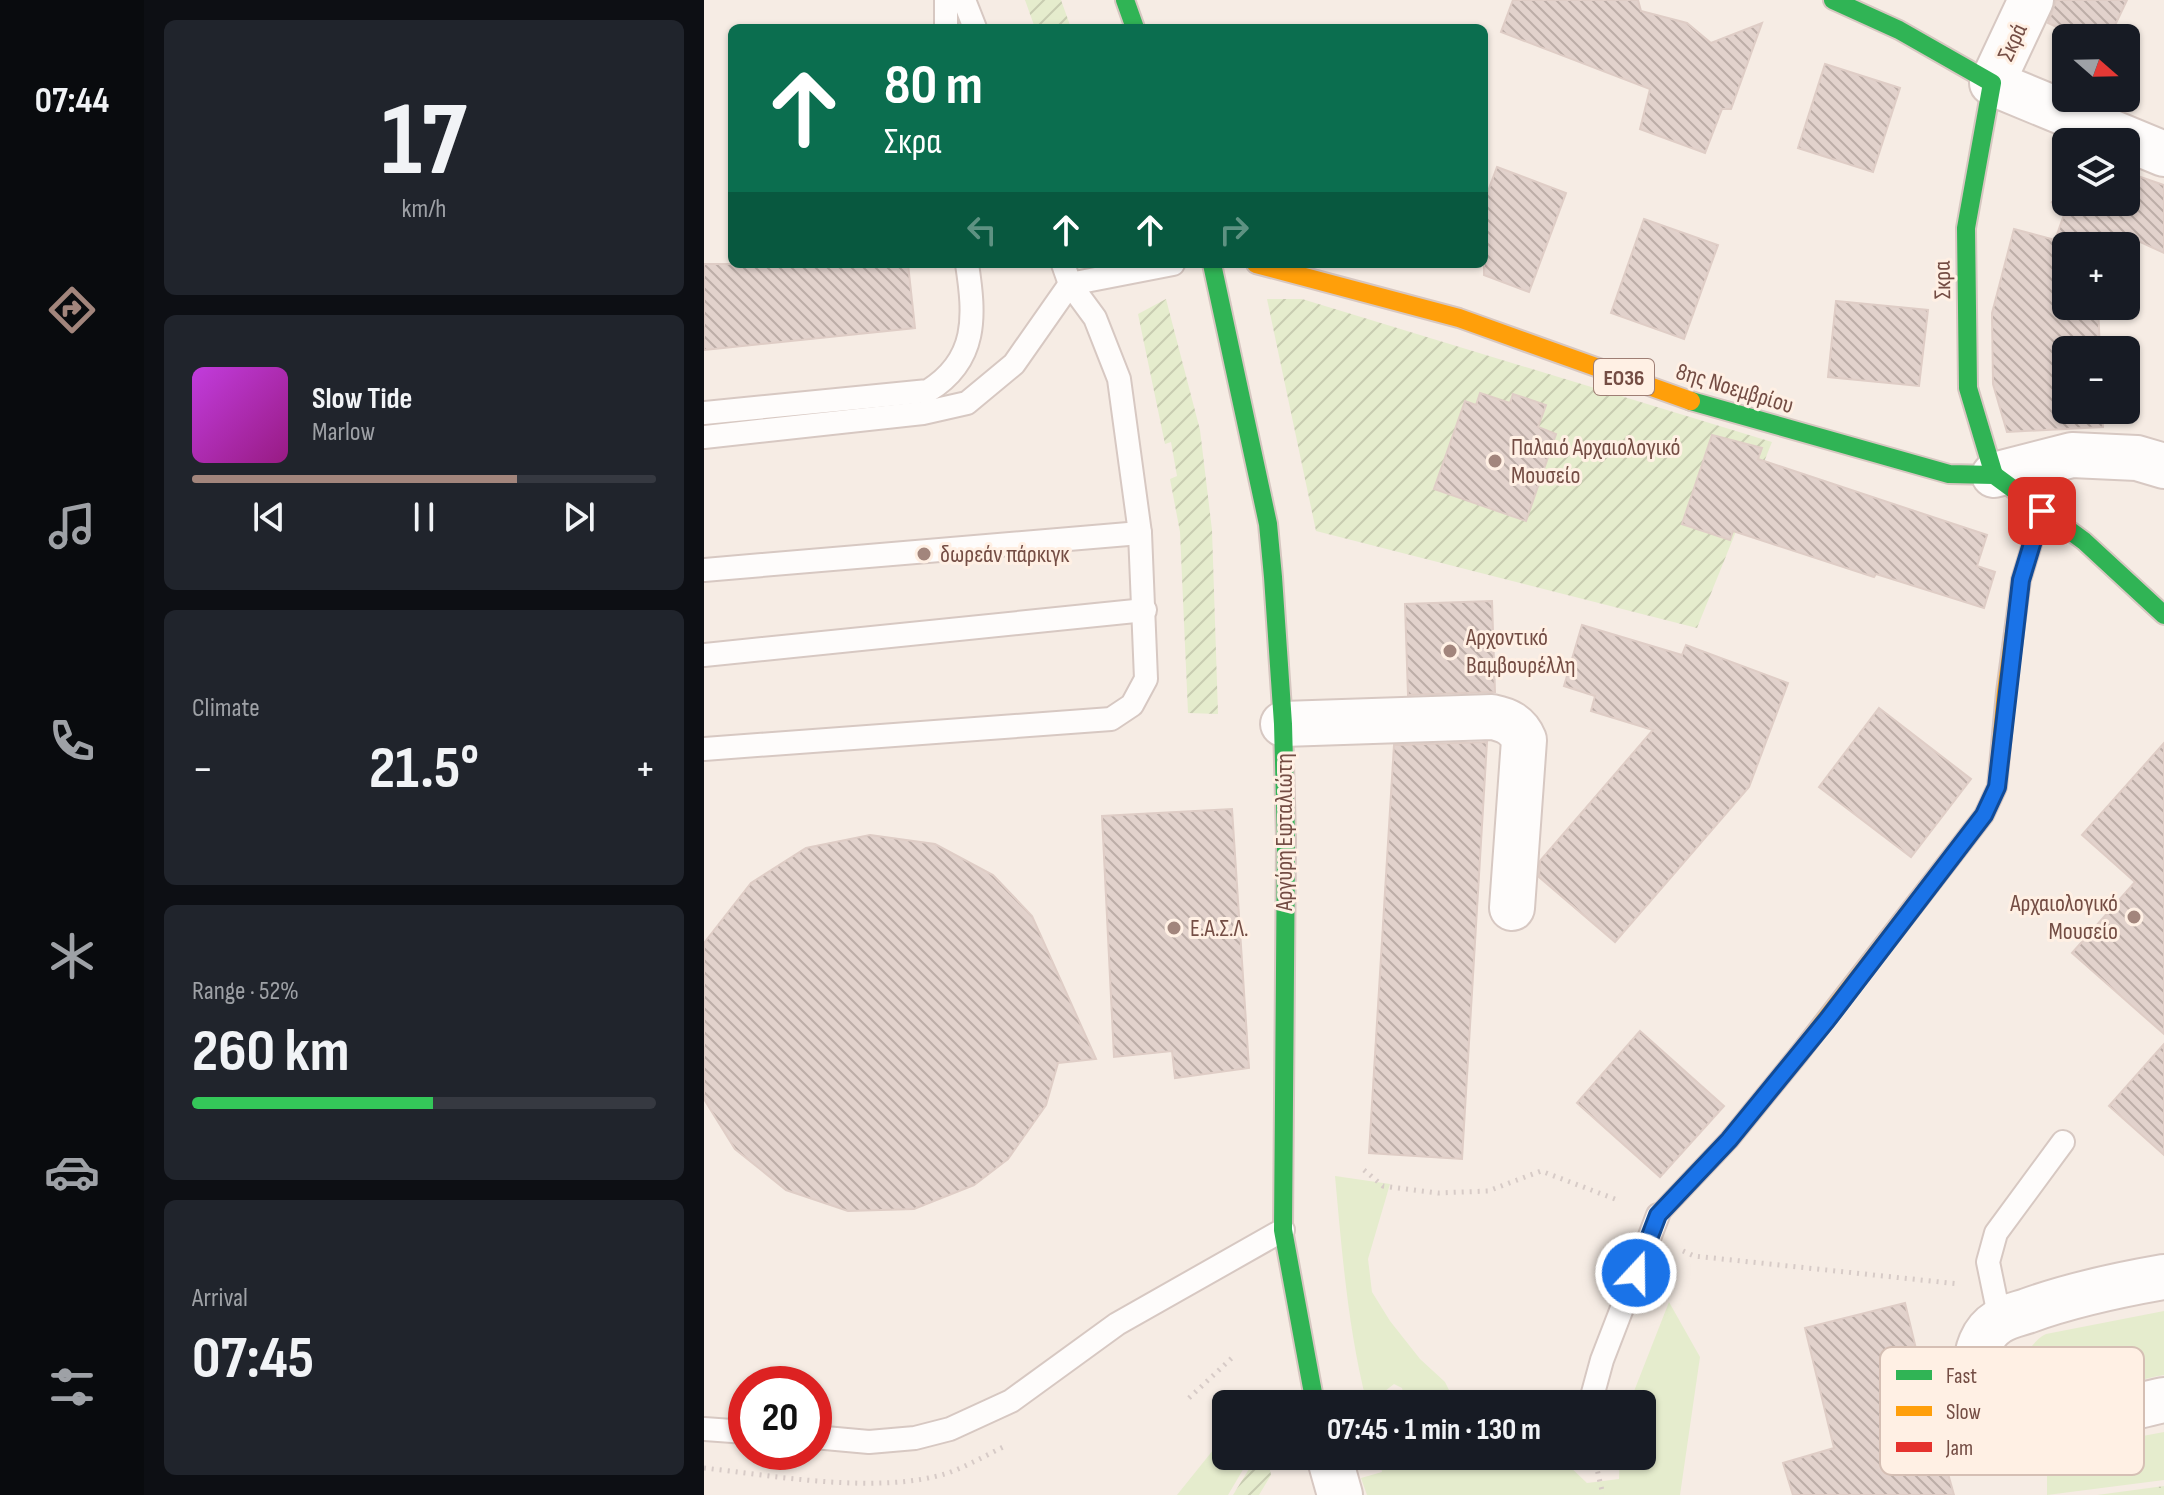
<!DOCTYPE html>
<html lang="en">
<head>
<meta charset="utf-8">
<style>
  body { margin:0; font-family:"Sofia Sans Condensed",sans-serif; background:#20242c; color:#f1f3f6; height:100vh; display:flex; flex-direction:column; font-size:30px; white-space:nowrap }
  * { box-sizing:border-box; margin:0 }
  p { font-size:26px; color:#9ea1a6 }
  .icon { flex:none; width:44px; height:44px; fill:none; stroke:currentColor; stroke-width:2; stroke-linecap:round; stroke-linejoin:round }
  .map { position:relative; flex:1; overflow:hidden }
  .details { display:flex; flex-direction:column; gap:20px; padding:20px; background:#0d0f14; width:560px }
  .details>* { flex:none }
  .top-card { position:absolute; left:24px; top:24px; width:760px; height:244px; border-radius:12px; box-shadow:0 2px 6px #0004; background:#0b6e4f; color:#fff; overflow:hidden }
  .needle { width:52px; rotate:110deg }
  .buttons { position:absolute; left:1348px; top:24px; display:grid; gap:16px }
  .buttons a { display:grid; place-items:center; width:88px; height:88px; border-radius:12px; background:#171b24; box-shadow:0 2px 6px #0004; font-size:40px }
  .speed { position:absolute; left:24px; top:1366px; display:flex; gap:16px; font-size:40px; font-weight:700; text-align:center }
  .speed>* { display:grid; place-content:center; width:104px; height:104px; border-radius:50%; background:#171b24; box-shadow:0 2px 6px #0004; line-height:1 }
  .speed .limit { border:12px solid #d22; background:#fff; color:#111 }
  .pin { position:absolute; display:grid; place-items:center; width:68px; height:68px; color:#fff; margin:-34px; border-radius:16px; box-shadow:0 4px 12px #0006 }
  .me { position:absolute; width:88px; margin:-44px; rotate:21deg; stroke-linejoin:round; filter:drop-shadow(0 0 6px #0008) }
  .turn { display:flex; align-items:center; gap:28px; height:168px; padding:0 24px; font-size:36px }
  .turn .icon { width:104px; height:104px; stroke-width:2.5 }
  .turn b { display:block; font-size:56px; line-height:68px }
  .lanes { display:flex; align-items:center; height:76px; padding:0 24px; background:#0003; justify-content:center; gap:40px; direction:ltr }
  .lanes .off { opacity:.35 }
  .big { font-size:60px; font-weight:700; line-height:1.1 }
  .details .tile { flex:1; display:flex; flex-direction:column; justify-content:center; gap:12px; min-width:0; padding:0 28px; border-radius:12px; background:#20242c }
  .details .dial { align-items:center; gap:0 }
  .dial b { font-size:104px; line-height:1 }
  .song { display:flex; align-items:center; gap:24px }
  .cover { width:96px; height:96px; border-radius:12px; background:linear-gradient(135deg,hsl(290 70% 55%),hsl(310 70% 35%)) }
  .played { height:8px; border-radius:4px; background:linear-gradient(90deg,#a2857c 70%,#363941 70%) }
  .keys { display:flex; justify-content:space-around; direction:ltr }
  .heat { display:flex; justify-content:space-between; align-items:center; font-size:44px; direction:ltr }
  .charge { height:12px; border-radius:6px; background:linear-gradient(90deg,#34c759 52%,#363941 0) }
  .trip { position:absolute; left:508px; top:1390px; width:444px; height:80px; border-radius:12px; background:#171b24; box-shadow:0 2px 6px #0004; font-weight:700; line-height:80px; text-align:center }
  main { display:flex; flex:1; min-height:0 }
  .menu { display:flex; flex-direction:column; width:144px; justify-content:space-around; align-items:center; background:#090b0e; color:#9ea1a6 }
  .menu .icon { width:56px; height:56px }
  .menu .active { color:#a2857c }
  .menu b { font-size:36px; color:#f1f3f6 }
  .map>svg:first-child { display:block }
  .grass { fill:#e5eccd }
  .forest { fill:url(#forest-crowns) }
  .garden { fill:url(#garden-furrows) }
  .building { fill:url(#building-back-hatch); stroke:#dfcdc6; stroke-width:2 }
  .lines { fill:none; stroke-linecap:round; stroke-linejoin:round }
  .lane-casing { stroke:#d7c8c2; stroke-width:26 }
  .street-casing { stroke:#d7c8c2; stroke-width:48 }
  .fast-casing { stroke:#d7c7c1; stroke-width:22 }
  .slow-casing { stroke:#d7c7c1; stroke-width:22 }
  .jam-casing { stroke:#d7c7c1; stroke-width:22 }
  .path { stroke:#d7cbc7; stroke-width:5; stroke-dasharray:2 6; stroke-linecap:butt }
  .lane { stroke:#fefcfb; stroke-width:22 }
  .street { stroke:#fefcfb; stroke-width:44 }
  .fast { stroke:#30b455; stroke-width:18 }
  .slow { stroke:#ff9f0a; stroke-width:18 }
  .jam { stroke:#e5322d; stroke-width:18 }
  .route-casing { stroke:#114b97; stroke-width:20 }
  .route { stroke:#1a73e8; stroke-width:14 }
  .poi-dot { fill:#a2857c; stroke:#fff0e4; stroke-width:3 }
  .labels { text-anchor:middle; stroke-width:6; stroke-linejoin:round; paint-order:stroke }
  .shield { fill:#fff0e4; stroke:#9e7e74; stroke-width:2 }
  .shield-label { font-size:22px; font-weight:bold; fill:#744d44 }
  .street-label { font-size:24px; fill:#744d44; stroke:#fff0e4 }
  .poi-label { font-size:24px; fill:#744d44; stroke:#fff0e4; text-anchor:start }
  .key { fill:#fff0e4; stroke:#d5bfb4; stroke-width:2 }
  .key-label { font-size:22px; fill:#744d44 }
</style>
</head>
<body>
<main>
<nav class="menu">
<b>07:44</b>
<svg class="icon active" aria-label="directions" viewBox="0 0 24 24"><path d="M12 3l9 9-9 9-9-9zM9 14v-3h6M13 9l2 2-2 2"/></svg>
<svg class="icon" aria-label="music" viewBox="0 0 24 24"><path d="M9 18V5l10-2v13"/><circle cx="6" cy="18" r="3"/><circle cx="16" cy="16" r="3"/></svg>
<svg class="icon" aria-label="phone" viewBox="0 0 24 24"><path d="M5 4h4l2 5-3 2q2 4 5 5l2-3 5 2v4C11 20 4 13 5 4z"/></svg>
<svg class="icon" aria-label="climate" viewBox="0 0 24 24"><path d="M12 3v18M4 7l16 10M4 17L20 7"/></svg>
<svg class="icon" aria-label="car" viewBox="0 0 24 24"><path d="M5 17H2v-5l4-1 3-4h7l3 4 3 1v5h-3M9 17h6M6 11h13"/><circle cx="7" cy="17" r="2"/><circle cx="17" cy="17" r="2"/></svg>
<svg class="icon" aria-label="filters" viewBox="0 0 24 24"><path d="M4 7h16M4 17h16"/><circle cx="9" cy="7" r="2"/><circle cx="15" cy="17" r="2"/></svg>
</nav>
<section class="details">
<div class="tile dial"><b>17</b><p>km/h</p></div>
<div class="tile">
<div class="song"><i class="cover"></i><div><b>Slow Tide</b><p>Marlow</p></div></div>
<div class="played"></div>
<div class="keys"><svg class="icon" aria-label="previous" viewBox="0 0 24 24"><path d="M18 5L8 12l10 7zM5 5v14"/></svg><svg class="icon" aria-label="pause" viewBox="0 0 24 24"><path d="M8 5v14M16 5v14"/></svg><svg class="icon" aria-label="next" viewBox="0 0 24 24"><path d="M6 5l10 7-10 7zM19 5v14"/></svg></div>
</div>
<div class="tile"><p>Climate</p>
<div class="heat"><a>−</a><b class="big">21.5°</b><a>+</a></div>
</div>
<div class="tile"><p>Range · 52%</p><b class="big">260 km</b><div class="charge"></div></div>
<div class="tile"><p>Arrival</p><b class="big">07:45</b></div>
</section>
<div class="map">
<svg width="1460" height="1495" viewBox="0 0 1460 1495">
  <defs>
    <pattern id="forest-crowns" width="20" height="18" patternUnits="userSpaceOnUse" patternTransform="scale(2)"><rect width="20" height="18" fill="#e5eccd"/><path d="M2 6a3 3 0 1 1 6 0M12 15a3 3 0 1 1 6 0" fill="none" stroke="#c8ccb1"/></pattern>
    <pattern id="garden-furrows" width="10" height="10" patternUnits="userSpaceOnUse" patternTransform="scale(2)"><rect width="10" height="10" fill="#e5eccd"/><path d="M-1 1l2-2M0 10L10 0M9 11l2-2" fill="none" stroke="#c8ccb1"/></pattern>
    <pattern id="building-back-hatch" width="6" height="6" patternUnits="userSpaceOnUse" patternTransform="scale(2)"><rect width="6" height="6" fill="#e2d2cc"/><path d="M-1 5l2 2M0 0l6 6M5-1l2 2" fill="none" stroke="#bcada7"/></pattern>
  </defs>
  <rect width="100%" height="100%" fill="#f6ece4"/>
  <g class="grass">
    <path d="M631,1176l55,8 -22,75 4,33 18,29 30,38 25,23 11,22h-50l-4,-16 -8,-4 -9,7 1,13h-19c-19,-75 -25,-151 -32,-228z"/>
    <path d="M965,1302l31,55 -20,138h-313l-6,-17 21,-6 -3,-16h7l3,9c14,1 29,3 37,-9h115l26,8 20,19 32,-4 1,-23h22v-52h-13z"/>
    <path d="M1460,1311v64c-23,4 -113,27 -129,19 -27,-13 -8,-51 11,-60z"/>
    <path d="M1460,1432v48l-117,15v-41z"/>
    <path d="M522,1434v22h25l-23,39h-51z"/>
  </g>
  <path class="forest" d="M1460,1486v9h-67z"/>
  <g class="garden">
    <path d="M321,0h36l10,28h-36z"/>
    <path d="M462,299l34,131 12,100 6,184 -30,-1 -8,-181 -10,-53 7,-3 -6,-34 -6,2 -27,-130z"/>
    <path d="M563,299h35l470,143 -75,186 -381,-97z"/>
    <path d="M553,1456h10l4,19 -12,20h-26z"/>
  </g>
  <g class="building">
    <path d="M809,0h125l3,11 46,12 24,20 51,-20 -31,86h-9l-17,44 -65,-24 10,-40 -149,-57z"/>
    <path d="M1352,0h71l-18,38h-29l-32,-15z"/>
    <path d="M1121,64l75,24 -27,84 -75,-24z"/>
    <path d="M793,167l69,26 -37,99 -45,-17v-73z"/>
    <path d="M1422,172l38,13v68l-28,-13 -4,14 -6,-1v-7h-20l-11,-4v4h-29v60h32l2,44h-34v60h36l1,17 -96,5 -14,-48 -1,-71 22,-84 41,11 11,-31 -15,-7h75z"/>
    <path d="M940,219l74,26 -34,94 -73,-26z"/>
    <path d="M0,264h204l7,64 -211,22z"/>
    <path d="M1132,301l92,9 -9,76 -91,-9z"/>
    <path d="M776,393l30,10 3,-9 33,11 -8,22 18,7 -30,87 -92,-32 31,-88 11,4z"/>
    <path d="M1008,435l50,13 -4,11 229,76 -10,31 18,6 -11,36 -108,-34 -2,3 -141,-46 -3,9 -48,-16z"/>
    <path d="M788,601l3,91 -87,3 -3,-91z"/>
    <path d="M878,625l100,30 4,-10 102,38 -39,104 -134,155 -76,-65 1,-16 113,-131 -62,-19 4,-15 -31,-10z"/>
    <path d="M1175,708l92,71 -60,78 -92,-70z"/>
    <path d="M783,742l-25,417 -93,-6 25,-408z"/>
    <path d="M1460,743v291l-92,-81 63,-71 -53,-47z"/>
    <path d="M528,809l17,259 -74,10 -3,-27 -58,6 -12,-241z"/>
    <path d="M166,835l65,9 58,31 39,41 64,143 -38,4 -12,42 -38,54 -34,26 -60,24 -66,2 -62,-21 -51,-41 -31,-50v-156l47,-60 55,-35z"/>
    <path d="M936,1031l84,75 -64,71 -83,-74z"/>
    <path d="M1460,1044v111l-55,-49z"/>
    <path d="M1201,1303l28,117 21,75h-161l-10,-32 51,-15 -29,-120z"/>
  </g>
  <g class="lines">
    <g class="lane-casing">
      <g id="lane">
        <path d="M242,0v28"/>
        <path d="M260,0l11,28"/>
        <path d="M0,413l224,-22c50,-31 47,-75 39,-127"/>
        <path d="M0,437l219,-24 44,-10 47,-39 56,-80 103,-20"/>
        <path d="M0,570l436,-37"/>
        <path d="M0,655l441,-45"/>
        <path d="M0,749l407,-30 21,-14 14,-26 -6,-146 -21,-154 -24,-61 -25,-34 -7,-20"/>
        <path d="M1296,1320l-12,-58 8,-29 67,-91"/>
        <path d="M886,1404l12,-44 56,-145"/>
        <path d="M0,1429l42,3"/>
        <path d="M110,1437l55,5 46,-4 35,-9 61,-28 106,-77 166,-94"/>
      </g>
    </g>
    <g class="street-casing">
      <g id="street">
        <path d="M1327,0l-39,83 172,71"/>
        <path d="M1290,475l78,-20 65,3 27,8"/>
        <path d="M579,724l209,-7c15,3 26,8 32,23l-12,168"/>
        <path d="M1460,1277c-46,8 -93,18 -137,34 -9,3 -20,5 -29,11 -16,10 -22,29 -22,47 1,28 21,51 49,54 35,5 102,-15 139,-23"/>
        <path d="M625,1456l11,39"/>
      </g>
    </g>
    <g class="fast-casing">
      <g id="fast">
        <path d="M421,0l10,28"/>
        <path d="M1129,0l66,30 93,53 -26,145 2,160 26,87"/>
        <path d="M508,264l56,260 5,53 10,147 3,115 -3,391 32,174"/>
        <path d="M987,401l258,73 45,1 90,66 80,74"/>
      </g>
    </g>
    <g class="slow-casing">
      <g id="slow">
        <path d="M552,264l203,54 232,83"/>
        <path d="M1095,1054l185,-239 13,-28 9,-95 15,-112 21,-69"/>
      </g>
    </g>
    <g class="jam-casing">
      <path id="jam" d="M954,1215l71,-75 70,-86"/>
    </g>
    <g class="path">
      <path d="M660,1170l19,16 55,7 50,-2 53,-20 74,28"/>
      <path d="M979,1251l11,5 265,28"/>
      <path d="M485,1398l45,-42"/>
      <path d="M890,1456l9,39"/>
      <path d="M0,1468c72,8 175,27 244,5 19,-7 37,-17 55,-26"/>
    </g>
    <use href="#lane" class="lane"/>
    <use href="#street" class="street"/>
    <use href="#fast" class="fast"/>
    <use href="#slow" class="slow"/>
    <use href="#jam" class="jam"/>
  </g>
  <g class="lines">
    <g class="route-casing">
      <path id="route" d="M932,1273l22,-58 71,-75 98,-120 157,-205 13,-28 24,-207 21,-69"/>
    </g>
    <use href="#route" class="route"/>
  </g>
  <g class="poi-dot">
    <circle cx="791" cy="461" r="8"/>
    <circle cx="220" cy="554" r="8"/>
    <circle cx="746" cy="651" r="8"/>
    <circle cx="1430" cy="917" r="8"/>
    <circle cx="470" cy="928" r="8"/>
  </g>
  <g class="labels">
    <rect class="shield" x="890" y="359" width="60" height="36" rx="6"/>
    <g class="shield-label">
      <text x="920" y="385">ΕΟ36</text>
    </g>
    <g class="street-label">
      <text transform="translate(1308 42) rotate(-65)" y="8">Σκρά</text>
      <text transform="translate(1238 280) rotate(-91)" y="8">Σκρα</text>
      <text transform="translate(1031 388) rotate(17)" y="8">8ης Νοεμβρίου</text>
      <text transform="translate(580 832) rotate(-90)" y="8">Αργύρη Εφταλιώτη</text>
    </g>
    <g class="poi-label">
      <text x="807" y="455">Παλαιό Αρχαιολογικό<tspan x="807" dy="28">Μουσείο</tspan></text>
      <text x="236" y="562">δωρεάν πάρκιγκ</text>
      <text x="762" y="645">Αρχοντικό<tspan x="762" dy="28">Βαμβουρέλλη</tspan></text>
      <text x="1414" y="911" text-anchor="end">Αρχαιολογικό<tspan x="1414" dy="28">Μουσείο</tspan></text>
      <text x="486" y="936">Ε.Α.Σ.Λ.</text>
    </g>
  </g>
  <rect x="1176" y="1347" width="264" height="128" rx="12" class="key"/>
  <rect x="1192" y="1370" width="36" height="10" fill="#30b455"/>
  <rect x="1192" y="1406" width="36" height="10" fill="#ff9f0a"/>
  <rect x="1192" y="1442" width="36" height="10" fill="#e5322d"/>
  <g class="key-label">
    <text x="1242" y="1383">Fast</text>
    <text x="1242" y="1419">Slow</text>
    <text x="1242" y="1455">Jam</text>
  </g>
</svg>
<div class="buttons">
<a><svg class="needle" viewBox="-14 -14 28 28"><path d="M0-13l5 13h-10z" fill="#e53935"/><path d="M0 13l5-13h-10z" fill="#9ea1a6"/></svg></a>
<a><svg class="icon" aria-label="layers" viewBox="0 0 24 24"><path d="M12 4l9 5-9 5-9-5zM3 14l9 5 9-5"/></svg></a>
<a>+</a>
<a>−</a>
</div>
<div class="speed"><div class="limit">20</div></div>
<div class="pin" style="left:1338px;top:511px;background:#d93025"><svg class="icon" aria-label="arrive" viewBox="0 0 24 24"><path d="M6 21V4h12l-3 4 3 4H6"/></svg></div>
<svg class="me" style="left:932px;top:1273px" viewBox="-20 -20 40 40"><circle r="17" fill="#1a73e8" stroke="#fff" stroke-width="3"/><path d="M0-11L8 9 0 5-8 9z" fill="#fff"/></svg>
<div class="trip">07:45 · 1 min · 130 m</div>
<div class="top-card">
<div class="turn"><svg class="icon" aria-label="ahead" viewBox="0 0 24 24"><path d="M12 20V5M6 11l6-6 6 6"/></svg><div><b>80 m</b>Σκρα</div></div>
<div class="lanes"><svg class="icon off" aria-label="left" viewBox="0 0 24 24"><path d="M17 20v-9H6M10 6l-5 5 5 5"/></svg><svg class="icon" aria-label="ahead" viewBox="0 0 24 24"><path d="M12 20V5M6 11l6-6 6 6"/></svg><svg class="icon" aria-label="ahead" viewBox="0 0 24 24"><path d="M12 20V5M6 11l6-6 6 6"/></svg><svg class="icon off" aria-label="right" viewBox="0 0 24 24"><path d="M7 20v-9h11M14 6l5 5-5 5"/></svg></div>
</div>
</div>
</main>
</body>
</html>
